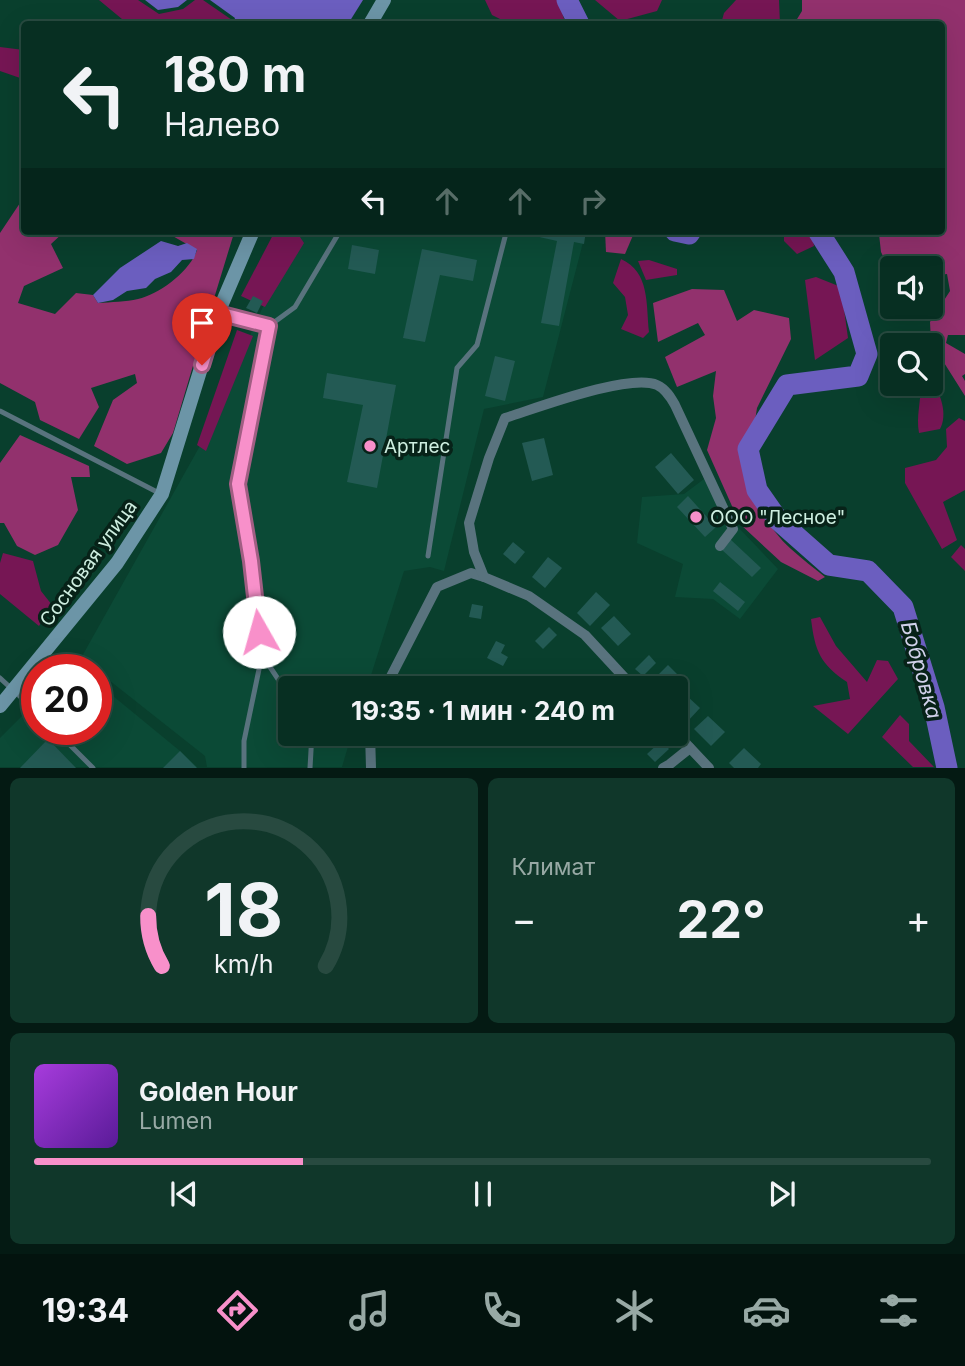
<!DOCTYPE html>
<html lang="ru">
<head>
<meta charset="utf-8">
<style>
  body { margin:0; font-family:Inter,sans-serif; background:#10372a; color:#f1f3f6; height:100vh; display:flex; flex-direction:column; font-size:26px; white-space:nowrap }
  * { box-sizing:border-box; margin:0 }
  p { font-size:23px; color:#98a9a5 }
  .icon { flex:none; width:38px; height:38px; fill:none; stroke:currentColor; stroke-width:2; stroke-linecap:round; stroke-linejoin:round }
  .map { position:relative; height:768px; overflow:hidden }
  .drawer { display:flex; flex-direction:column; gap:10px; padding:10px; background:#041a13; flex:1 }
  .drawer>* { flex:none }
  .guide { position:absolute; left:21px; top:21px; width:924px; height:214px; border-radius:7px; box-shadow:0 7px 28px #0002,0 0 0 2px #284a40; background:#072f22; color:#f1f3f6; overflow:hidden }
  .tools { position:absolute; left:880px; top:256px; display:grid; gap:14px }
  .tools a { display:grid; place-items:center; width:63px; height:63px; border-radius:7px; background:#072f22; box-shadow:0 7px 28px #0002,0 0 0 2px #284a40; font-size:35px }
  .speed { position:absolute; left:21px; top:654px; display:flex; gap:14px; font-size:35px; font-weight:700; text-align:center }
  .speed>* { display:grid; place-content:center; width:91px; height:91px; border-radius:50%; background:#072f22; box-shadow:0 7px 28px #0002,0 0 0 2px #284a40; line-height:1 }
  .speed .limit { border:10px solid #d22; background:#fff; color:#111 }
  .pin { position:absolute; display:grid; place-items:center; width:60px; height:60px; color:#fff; margin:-72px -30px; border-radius:50% 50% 50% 0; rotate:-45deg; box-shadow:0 0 7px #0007 }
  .pin .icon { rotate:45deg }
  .me { position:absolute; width:77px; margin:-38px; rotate:353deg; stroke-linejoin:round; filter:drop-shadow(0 0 5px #0008) }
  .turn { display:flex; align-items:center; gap:24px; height:147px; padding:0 28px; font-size:32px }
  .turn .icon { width:91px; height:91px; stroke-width:2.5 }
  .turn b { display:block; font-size:49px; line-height:60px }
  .lanes { display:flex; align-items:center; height:66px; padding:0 28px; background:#0003; justify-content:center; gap:35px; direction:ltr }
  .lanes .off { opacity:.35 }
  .big { font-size:52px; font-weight:700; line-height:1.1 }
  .drawer .widget { flex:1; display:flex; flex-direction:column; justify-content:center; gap:10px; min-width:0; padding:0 24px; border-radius:10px; background:#10372a }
  .drawer .dial { align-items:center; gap:0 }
  .dial svg { height:182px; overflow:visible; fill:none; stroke:#284a40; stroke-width:7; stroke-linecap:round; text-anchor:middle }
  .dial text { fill:#f1f3f6; stroke:none }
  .song { display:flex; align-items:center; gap:21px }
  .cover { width:84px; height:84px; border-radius:10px; background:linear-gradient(135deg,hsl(280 70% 55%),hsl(270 70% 35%)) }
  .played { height:7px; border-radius:4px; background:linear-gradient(90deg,#f890ca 30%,#284a40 30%) }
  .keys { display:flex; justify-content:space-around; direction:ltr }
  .heat { display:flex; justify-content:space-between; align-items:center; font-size:38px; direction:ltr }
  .drawer .tiles { flex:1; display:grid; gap:10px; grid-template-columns:1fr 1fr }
  .widget:last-child { grid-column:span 2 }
  .trip { position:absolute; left:278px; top:676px; width:410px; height:70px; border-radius:7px; background:#072f22; box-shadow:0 7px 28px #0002,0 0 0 2px #284a40; font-weight:700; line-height:70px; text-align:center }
  .tabs { display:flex; height:112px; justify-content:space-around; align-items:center; background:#03130e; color:#98a9a5 }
  .tabs .icon { width:49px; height:49px }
  .tabs .on { color:#f890ca }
  .tabs b { font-size:32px; color:#f1f3f6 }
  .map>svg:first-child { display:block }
  .built { fill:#0b4a36 }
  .green { fill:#761654 }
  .forest { fill:#92316d }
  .water { fill:#6b5ebf }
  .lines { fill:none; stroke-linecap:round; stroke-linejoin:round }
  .river { stroke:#6b5ebf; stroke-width:21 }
  .building { fill:#235a54 }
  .lane { stroke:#59737e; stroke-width:5 }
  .street { stroke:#59737e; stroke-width:10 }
  .secondary { stroke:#6c95a7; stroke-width:14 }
  .route-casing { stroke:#a15e83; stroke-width:18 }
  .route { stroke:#f890ca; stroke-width:12 }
  .poi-dot { fill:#f890ca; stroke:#072218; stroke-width:2.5 }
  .labels { text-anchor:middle; stroke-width:7; stroke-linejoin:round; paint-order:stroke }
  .poi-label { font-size:19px; fill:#ceeee0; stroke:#072218; text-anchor:start }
  .street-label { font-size:19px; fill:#ceeee0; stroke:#072218 }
  .water-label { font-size:21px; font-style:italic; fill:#d1d1ea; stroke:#072218 }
</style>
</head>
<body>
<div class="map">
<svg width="965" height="768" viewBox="0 0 965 768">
  <rect width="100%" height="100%" fill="#093f2d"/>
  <g class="built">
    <path d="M297,231h289l-43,166 -59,12 -40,162 -14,-4 -26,4 -37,117h-77v45h62l-10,34h-135l-2,-11 -124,-98 120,-214z"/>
    <path d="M712,473l26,54 40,42 -38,50 -27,-20 -38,-2 8,-33 -46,-21 5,-46 42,-3z"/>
    <path d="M96,682l84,69 17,16h-197v-29l22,-22 8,6 7,-10v18h59z"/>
  </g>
  <g class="green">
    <path d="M99,0h39l21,14 24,-5 12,-9h8l29,20 -2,4h-102z"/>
    <path d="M485,0h76l2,16 3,8h-56l-18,-9z"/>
    <path d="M595,0h67l-5,11 -37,10z"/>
    <path d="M736,0h43l1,24h-59l3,-11z"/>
    <path d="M0,47l24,3 -1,29 -23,-8z"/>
    <path d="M275,231h21l8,12 -39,64 -24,-11z"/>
    <path d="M784,231h28l2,15 -17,8 -13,-13z"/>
    <path d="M621,259c29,13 25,45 28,73l-6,6 -22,-9 7,-14 -3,-18 -12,-14z"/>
    <path d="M649,260l28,9v6l-31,5 -8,-19z"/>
    <path d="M816,277l25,10 7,51 -33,22 -10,-80z"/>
    <path d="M237,330l16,6 -47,115 -9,-6z"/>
    <path d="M931,381c10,12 17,34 9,48l-21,4c-3,-17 2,-32 2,-50h10z"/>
    <path d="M959,418l6,3v69l-22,12 14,38 -15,9 -37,-66v-15l31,-8 11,-13 -1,-18z"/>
    <path d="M961,545l4,4v22l-14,-14z"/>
    <path d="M3,553l30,8 8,30 11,14 -13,21 -39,-32v-31z"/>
    <path d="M820,617l16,29 31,36 10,-22 11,1 10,18 -50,55 -35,-28 37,-7 -3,-17c-27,-18 -32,-31 -36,-63z"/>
    <path d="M900,715l9,9v17l25,26h-21l-31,-30z"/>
  </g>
  <g class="forest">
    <path d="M802,0h163v335h-17l-2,8 19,11v20l-3,2 3,5v15l-34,-54 -1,-20 20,-31 -3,-17 -15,2 -1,9v-17h-39v6l-11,-22 -2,-18 -6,-3h69v-207h-148l8,-13z"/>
    <path d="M24,197v34h41l-14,13 12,24 -39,18 -6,17 37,11 21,-21 17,2 5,8c13,-1 28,-1 40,-4 22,-5 52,-28 59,-49l-33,-19h61l9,2 -26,85 -34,4 7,21 17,6 -25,84 -12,20 -34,11 -33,-18 19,-46 24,-17 -2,-9 -44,14 8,19 -20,32 -39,-19 -5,-18 -35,-19v-150z"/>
    <path d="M605,231h28l1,2 -9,21 -19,-2z"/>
    <path d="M692,289l32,1 13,31 17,-11 35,8 2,21 -34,69 -3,19 -15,20c10,38 22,75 52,102 11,10 23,19 34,28l-7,4 -37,-19 -41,-38 -33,-74 9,-32 -3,-22 3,-25 -39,16 -12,-30 40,-22 -7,-12 -40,19 -5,-39z"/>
    <path d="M20,435l69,31 1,11h-19l7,33 -20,35 -23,10 -18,-9 -13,-23h-4v-60z"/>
  </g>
  <g class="water">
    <path d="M145,0h42l-9,7 -20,3z"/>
    <path d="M210,0h153l-15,24h-115l2,-6z"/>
    <path d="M161,241l17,5 9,-3 10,6 -3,10 -12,1 -11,12 -16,7 -9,9 -19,3 -14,9 -15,3 -5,-8 27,-27z"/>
  </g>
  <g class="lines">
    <g class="river">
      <path d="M567,0l12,24"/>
      <path d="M675,231l14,3 2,-3"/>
      <path d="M818,231l26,41 23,82 -9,22 -71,9 -39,64 9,41 21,30 51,45 39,6 35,36 31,100 13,61"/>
    </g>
  </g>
  <g class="building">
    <path d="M526,231h60l-2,13 -10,-2 -15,84 -18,-3 16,-82 -31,-7z"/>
    <path d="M352,245l27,5 -4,24 -27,-5z"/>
    <path d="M422,249l55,11 -4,21 -33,-6 -15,67 -22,-4z"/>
    <path d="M253,296l10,5 -6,12 -11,-5z"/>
    <path d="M495,356l20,5 -10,40 -20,-5z"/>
    <path d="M327,373l69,12 -19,103 -30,-6 16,-77 -40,-7z"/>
    <path d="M544,438l9,37 -21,6 -10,-38z"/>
    <path d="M671,453l23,27 -16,14 -23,-27z"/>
    <path d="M688,496l28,31 -11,10 -28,-30z"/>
    <path d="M730,539l31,29 -9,9 -31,-28z"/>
    <path d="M513,542l12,10 -10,12 -12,-10z"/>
    <path d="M548,557l14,11 -17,20 -13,-11z"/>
    <path d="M720,582l25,20 -7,9 -25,-20z"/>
    <path d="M596,592l14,13 -20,21 -13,-13z"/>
    <path d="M472,604l11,2 -2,13 -12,-2z"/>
    <path d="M614,616l17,18 -13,12 -17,-18z"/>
    <path d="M549,627l8,8 -14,14 -8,-8z"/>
    <path d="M496,641l9,4 -4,8 7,4 -5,9 -16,-8z"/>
    <path d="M649,655l7,8 -13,13 -8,-7z"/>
    <path d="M668,665l10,10 -12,13h-12l-4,-5z"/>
    <path d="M604,680l8,8h-16z"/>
    <path d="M687,696l13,12 -13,14 -11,-11v-3z"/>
    <path d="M708,716l17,16 -14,14 -17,-17z"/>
    <path d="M48,739l28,29h-56z"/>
    <path d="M661,741l8,8 -14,13 -8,-8z"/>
    <path d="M744,748l17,16 -3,4h-24l-5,-5z"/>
    <path d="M180,751l17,17h-34z"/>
  </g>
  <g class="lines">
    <g class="lane">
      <path d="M221,314l48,12 26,-19 45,-76"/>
      <path d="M0,411l159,82"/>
      <path d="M428,556l29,-188 20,-23 28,-108 -2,-6"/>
      <path d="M262,655l28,42"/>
      <path d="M0,678l37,34"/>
      <path d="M55,730l38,38"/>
      <path d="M244,768v-27l18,-86 -11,-94 -13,-77 31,-158"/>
      <path d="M310,768l2,-35"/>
    </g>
    <g class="street">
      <path d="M385,688l52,-101 34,-14 13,4"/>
      <path d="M634,688l-49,-53 -56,-39 -45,-19 -10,-25 -5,-29 20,-65 16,-40c32,-10 124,-45 152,-33 9,4 14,13 18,20l58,124 -13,17"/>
      <path d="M370,733l1,35"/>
      <path d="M676,733l33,35"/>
      <path d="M663,768l7,-4 20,-16"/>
    </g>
    <g class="secondary">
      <path d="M370,24l14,-24"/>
      <path d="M0,706l117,-143 45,-69 56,-181 35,-82"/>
    </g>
  </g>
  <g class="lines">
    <g class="route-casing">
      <path id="route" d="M202,365l16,-52 51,13 -31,158 13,77 8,71"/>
    </g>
    <use href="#route" class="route"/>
  </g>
  <g class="poi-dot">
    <circle cx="370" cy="446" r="7"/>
    <circle cx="696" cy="517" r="7"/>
  </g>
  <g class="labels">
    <g class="poi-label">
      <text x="384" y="453">Артлес</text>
      <text x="710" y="524">ООО "Лесное"</text>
    </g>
    <g class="street-label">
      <text transform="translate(88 563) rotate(-54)" y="7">Сосновая улица</text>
    </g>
    <g class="water-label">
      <text transform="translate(921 670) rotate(74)" y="7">Бобровка</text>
    </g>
  </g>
</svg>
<div class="tools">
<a><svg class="icon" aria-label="sound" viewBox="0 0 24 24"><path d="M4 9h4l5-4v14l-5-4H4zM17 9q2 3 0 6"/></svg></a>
<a><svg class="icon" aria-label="search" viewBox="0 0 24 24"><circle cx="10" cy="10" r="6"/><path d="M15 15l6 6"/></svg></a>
</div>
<div class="speed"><div class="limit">20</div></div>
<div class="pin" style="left:202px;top:365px;background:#d93025"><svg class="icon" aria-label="arrive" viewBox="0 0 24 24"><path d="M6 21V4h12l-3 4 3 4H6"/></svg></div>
<svg class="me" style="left:259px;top:632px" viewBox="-20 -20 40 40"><circle r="19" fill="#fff"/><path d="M0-13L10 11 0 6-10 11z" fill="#f890ca"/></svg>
<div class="trip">19:35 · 1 мин · 240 m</div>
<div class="guide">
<div class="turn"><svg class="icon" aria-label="left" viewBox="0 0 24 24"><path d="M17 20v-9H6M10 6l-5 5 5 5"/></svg><div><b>180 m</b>Налево</div></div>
<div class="lanes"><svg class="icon" aria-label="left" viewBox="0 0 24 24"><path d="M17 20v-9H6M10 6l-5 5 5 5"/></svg><svg class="icon off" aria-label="ahead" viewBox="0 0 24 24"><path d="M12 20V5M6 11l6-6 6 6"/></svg><svg class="icon off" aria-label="ahead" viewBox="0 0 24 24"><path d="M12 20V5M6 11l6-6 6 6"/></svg><svg class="icon off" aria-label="right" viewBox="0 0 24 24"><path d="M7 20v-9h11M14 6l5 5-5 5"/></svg></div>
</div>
</div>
<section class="drawer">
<div class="tiles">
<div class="widget dial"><svg viewBox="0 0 100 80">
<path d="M14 69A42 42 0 1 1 86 69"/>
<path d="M14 69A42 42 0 0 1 8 47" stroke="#f890ca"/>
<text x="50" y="56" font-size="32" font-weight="700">18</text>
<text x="50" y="72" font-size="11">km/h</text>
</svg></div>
<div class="widget"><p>Климат</p>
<div class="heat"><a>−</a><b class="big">22°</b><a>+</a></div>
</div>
<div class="widget">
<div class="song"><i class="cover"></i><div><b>Golden Hour</b><p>Lumen</p></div></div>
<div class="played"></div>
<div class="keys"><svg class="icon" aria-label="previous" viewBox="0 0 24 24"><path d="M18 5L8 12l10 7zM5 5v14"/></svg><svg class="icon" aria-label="pause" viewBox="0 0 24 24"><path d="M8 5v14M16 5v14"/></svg><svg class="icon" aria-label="next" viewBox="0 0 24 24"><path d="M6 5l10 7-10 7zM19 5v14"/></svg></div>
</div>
</div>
</section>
<nav class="tabs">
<b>19:34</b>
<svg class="icon on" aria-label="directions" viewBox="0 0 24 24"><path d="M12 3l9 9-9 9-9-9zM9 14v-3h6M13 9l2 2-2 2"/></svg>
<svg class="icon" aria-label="music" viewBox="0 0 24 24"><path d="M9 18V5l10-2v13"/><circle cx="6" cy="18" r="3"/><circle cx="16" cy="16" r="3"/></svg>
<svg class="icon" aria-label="phone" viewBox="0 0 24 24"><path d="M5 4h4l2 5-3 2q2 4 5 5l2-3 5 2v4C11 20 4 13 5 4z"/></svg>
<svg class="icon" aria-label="climate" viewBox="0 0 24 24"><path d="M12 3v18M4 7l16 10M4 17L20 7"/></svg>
<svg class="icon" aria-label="car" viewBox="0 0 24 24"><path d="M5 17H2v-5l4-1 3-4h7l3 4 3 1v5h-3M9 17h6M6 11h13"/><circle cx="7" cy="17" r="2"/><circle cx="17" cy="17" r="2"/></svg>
<svg class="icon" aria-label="filters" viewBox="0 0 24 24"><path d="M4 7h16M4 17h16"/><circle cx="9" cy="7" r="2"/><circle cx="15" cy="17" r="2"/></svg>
</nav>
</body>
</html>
